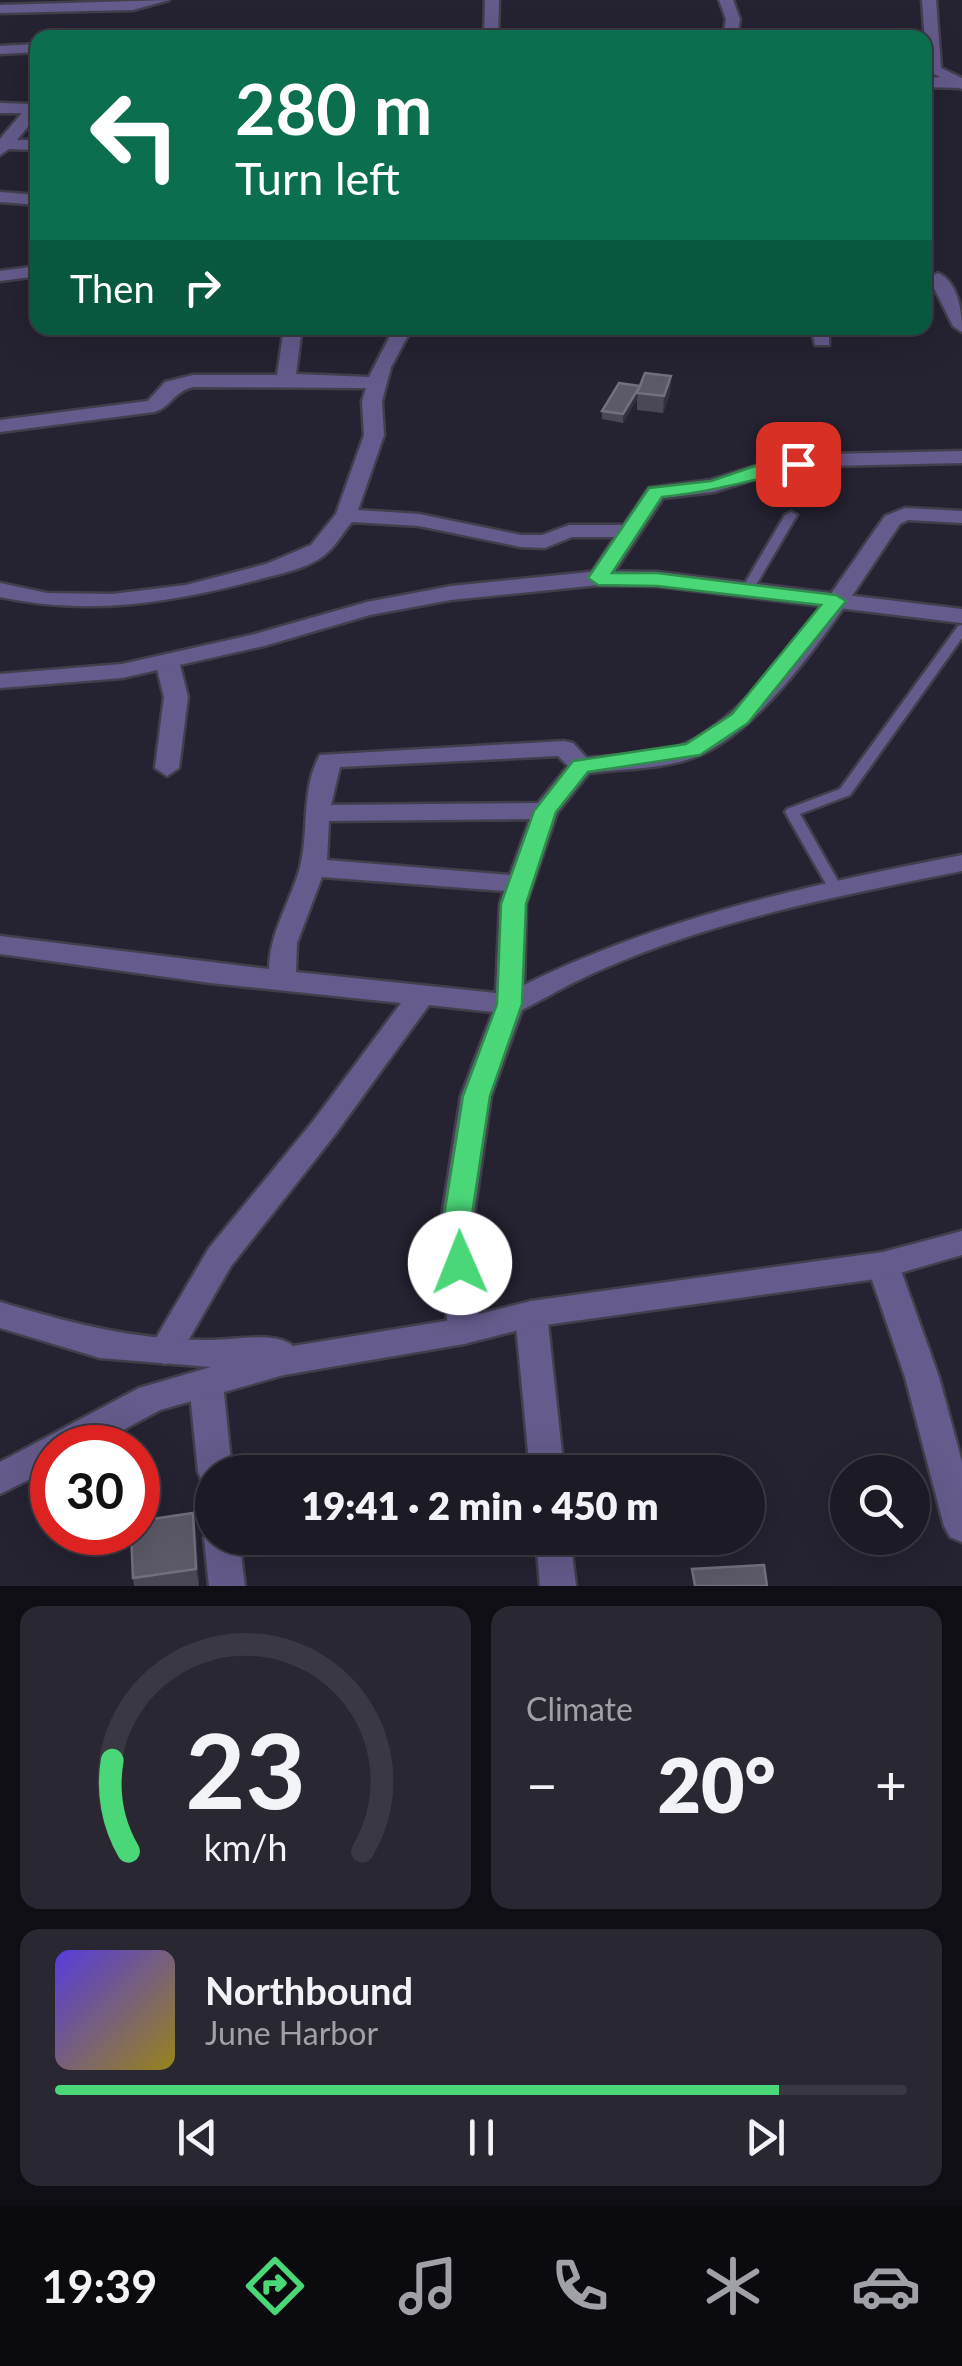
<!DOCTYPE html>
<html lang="en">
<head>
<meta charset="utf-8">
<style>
  body { margin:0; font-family:Lato,sans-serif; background:#292732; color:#f1f3f6; height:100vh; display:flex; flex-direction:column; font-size:38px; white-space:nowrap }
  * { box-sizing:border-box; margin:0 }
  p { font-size:32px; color:#a0a1a7 }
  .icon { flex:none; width:55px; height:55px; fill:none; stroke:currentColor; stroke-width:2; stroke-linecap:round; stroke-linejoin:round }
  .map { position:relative; height:1586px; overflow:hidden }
  .side { display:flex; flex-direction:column; gap:20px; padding:20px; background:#0f0e14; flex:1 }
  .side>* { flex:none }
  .guide { position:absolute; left:30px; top:30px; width:902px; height:305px; border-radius:20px; box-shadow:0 10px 40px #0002,0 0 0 2px #3a3842; background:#0b6e4f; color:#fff; overflow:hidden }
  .controls { position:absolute; left:830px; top:1455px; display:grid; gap:20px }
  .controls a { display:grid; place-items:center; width:100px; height:100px; border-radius:50%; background:#1c1a25; box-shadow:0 10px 40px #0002,0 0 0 2px #3a3842; font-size:50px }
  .speed { position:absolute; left:30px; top:1425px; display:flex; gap:20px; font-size:50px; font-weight:700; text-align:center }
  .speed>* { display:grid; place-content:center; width:130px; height:130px; border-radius:50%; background:#1c1a25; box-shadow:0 10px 40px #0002,0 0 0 2px #3a3842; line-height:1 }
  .speed .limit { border:15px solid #d22; background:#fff; color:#111 }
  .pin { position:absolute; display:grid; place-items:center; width:85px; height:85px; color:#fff; margin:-42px; border-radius:20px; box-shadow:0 5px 15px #0006 }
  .me { position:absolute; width:110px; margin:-55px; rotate:359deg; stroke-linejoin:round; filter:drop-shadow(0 0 8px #0008) }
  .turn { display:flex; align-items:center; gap:35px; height:210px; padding:0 40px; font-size:45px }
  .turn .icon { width:130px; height:130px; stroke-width:2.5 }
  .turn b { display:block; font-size:70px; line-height:85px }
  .then { display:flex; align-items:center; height:95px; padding:0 40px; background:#0003; gap:20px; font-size:38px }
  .big { font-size:75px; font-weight:800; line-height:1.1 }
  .side .widget { flex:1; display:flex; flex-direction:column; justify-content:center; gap:15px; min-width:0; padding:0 35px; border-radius:20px; background:#292732 }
  .side .dial { align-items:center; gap:0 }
  .dial svg { height:260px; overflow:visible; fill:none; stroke:#3a3842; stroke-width:7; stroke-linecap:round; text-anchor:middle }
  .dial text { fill:#f1f3f6; stroke:none }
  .song { display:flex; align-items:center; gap:30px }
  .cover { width:120px; height:120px; border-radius:15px; background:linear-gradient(135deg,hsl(250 70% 55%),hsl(50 70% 35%)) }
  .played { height:10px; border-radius:5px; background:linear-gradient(90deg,#4ad777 85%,#3a3842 85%) }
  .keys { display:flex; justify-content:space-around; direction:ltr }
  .heat { display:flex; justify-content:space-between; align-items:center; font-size:55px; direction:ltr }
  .side .tiles { flex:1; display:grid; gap:20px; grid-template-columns:1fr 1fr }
  .widget:last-child { grid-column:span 2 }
  .trip { position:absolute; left:195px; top:1455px; width:570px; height:100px; border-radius:50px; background:#1c1a25; box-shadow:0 10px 40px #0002,0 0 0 2px #3a3842; font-weight:800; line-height:100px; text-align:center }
  .tabs { display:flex; height:160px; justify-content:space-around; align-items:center; background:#0b0a0f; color:#a0a1a7 }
  .tabs .icon { width:70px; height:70px }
  .tabs .on { color:#4ad777 }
  .tabs b { font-size:45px; color:#f1f3f6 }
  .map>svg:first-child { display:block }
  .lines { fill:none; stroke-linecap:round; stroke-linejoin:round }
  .service-casing { stroke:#423f4d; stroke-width:5 }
  .minor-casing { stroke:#423f4d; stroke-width:5 }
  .tertiary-casing { stroke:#423f4d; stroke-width:5 }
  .service { fill:#655b8c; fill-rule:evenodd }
  .minor { fill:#655b8c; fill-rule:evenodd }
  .tertiary { fill:#655b8c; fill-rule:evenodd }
  .wall { fill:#4a4756 }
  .shaded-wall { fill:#333040 }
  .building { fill:#5c5968; stroke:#73707e; stroke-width:2.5 }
  .route { fill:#4ad777; stroke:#308c4d; stroke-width:2.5 }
</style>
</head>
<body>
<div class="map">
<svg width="962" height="1586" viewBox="0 0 962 1586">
  <rect width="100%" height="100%" fill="#252231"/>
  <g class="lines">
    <g class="service-casing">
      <g id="service">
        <path d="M791,512l6,3 -44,75 -2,3h-8l-2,-3 44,-75z"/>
        <path d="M962,625v13l-112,157 -50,19 42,74 -2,3h-10l-45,-79 2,-3 53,-20 118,-163z"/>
      </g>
    </g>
    <g class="minor-casing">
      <g id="minor">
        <path d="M169,0l-36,10 -133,3v-8z"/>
        <path d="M485,0h14l-1,38h-14z"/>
        <path d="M719,0h14l7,19 -3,19h-14l3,-19z"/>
        <path d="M922,0h14l5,68 21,10v11l-35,-19z"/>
        <path d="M38,99v15l-21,26h21v10l-29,-1 -9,6v-16l22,-26h-22v-10l29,1z"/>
        <path d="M0,192l38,3v10l-38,-3z"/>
        <path d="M38,266v10l-38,5v-10z"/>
        <path d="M938,273c20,9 24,38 24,59l-9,-6 -24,-48z"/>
        <path d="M284,328h18l-6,46 73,3 25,-49h18l-21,39 -9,34 2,34 -26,75 61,4 102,21h21l27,-10h55l25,-37 62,-8 57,-18 62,-8 132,-3v12l-132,3 -59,8 -57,18 -51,6 -56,85 -8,2 -11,-7 27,-41h-43l-27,11 -24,-1 -102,-21 -67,-4c-8,9 -15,22 -24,30 -16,16 -49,22 -71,28 -86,23 -168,36 -257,17v-14l47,10 65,1 74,-9 80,-21 45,-19 25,-31 28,-79 -2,-34 4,-13 -173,-1c-20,5 -23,21 -39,25l-154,20v-12l148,-19 17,-19 28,-7h84z"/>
        <path d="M811,328h18v17h-14z"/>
        <path d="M905,508l57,3v12l-54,-3 -8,4c-46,68 -124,197 -198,230 -34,16 -77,14 -113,19l-32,40 -31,91 -2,81c138,-68 288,-101 438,-130v16c-120,24 -244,48 -357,97 -29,12 -56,28 -83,42l-31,86 -19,132 8,103 -5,9 -11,4 -11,-4 -5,-9 -8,-103 21,-132 32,-84 -64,-7 -95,131 -103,130 -54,94 -12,4 -12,-4 -4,-10 60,-102 105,-128 87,-117 -191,-20 -210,-29v-18l269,33c1,-36 19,-63 30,-98 11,-37 1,-81 21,-116l244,-14 9,2 14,15c31,-4 71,-1 100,-15 76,-37 149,-159 198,-227zM558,756l10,10 -30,37 -207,2 9,-38zM530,819l-20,56 -183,-15 2,-39zM322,877l182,14 -4,13 -4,89 -200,-21 1,-29z"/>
        <path d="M167,654l12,7 9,36 -9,71 -12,8 -12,-8 9,-71 -9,-36z"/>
        <path d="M883,1252l11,4 5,9 40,112 23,85v80l-12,-5 -6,-11 -39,-149 -38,-112 5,-9z"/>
        <path d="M531,1301l11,4 5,9 17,158h-34l-15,-158 5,-9z"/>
        <path d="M206,1369l12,4 5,10 9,89h-20v14l-9,-3 -5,-11 -9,-89 5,-10z"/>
        <path d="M212,1526v12h27l6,48h-36l-5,-48z"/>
        <path d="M536,1538h34l6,48h-36z"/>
      </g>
    </g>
    <g class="tertiary-casing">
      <g id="tertiary">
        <path d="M38,44v8l-38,2v-8z"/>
        <path d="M925,77l37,1v10l-37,-1z"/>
        <path d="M599,571l58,1 305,37v14l-305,-37 -58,-1 -148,15 -81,15 -106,31 -142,32 -122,10v-14l122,-10 129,-29 116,-33 84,-16z"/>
        <path d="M962,1231v24l-79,23 -352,49 -67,17 -180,31 -124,35 -70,38h-38v20l-52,26v-32l139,-74 72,-21 -111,-9 -100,-30v-26c70,21 138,39 211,38 24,0 65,-9 82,6l171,-28 67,-17 352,-49z"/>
      </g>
    </g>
    <use href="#service" class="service"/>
    <use href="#minor" class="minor"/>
    <use href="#tertiary" class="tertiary"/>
  </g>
  <g class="wall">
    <path d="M671,376l-1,17 -7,20 -26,-3v-11l-14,24 -21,-4v-8l38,-25z"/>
    <path d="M196,1533l3,53h-65l-1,-8z"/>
  </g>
  <g class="shaded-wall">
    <path d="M671,376l-1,17 -7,20 1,-17z"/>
    <path d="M640,386l-3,13 -14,24v-9z"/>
    <path d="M193,1513l3,20 3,53 -3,-17z"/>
  </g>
  <g class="building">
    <path d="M645,373l26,3 -7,20 -27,-3z"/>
    <path d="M619,383l21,3 -17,28 -21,-3z"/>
    <path d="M193,1513l3,56 -63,9 -2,-46h7v-11z"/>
    <path d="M764,1565l3,21h-72l-3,-17z"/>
  </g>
  <path class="route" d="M798,459l7,1v8c-48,11 -94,24 -143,29l-50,76h45l179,22 10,6 -98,122 -48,32 -112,17 -32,40 -30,92 -4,100 -32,92 -20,132 4,35 -4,8 -10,3 -10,-3 -8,-43 21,-132 34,-92 4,-100 33,-93 39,-50 113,-17 46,-30 89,-109 -164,-19 -59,-1 -10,-7 61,-90 62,-7 50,-17z"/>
</svg>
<div class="controls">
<a><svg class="icon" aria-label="search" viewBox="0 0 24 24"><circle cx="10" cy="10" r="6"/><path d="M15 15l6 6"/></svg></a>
</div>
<div class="speed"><div class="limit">30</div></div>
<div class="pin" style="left:798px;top:464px;background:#d93025"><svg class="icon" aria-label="arrive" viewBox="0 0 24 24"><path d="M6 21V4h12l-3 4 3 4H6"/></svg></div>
<svg class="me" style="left:460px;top:1263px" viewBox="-20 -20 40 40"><circle r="19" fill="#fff"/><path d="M0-13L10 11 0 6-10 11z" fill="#4ad777"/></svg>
<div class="trip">19:41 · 2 min · 450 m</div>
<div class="guide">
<div class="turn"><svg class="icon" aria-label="left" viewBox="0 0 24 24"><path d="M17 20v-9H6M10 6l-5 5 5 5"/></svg><div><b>280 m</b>Turn left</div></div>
<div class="then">Then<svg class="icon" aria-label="right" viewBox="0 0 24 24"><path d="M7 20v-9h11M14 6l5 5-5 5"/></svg></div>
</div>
</div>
<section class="side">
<div class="tiles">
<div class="widget dial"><svg viewBox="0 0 100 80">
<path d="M14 69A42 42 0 1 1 86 69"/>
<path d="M14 69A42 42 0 0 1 9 41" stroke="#4ad777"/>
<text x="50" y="56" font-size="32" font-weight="700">23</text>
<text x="50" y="72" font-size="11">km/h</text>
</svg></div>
<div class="widget"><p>Climate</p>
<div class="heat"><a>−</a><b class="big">20°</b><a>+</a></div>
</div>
<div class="widget">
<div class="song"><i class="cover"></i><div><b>Northbound</b><p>June Harbor</p></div></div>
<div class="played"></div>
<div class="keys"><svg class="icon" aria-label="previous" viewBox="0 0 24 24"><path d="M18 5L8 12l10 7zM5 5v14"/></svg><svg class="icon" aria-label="pause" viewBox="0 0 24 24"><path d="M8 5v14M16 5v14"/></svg><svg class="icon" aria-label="next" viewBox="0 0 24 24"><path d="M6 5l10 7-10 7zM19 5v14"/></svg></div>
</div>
</div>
</section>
<nav class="tabs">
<b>19:39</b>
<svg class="icon on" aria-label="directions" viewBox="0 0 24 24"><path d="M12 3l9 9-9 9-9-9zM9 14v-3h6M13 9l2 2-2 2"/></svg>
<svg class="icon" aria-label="music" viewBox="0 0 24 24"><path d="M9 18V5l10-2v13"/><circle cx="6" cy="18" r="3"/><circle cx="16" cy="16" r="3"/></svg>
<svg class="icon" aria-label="phone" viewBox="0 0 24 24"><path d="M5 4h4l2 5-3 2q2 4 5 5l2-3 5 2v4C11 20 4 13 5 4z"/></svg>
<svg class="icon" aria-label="climate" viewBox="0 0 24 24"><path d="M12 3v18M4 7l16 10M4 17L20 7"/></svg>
<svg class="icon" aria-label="car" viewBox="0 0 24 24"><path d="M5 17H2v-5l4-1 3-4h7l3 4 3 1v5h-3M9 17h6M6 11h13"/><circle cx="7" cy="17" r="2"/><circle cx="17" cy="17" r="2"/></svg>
</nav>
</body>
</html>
